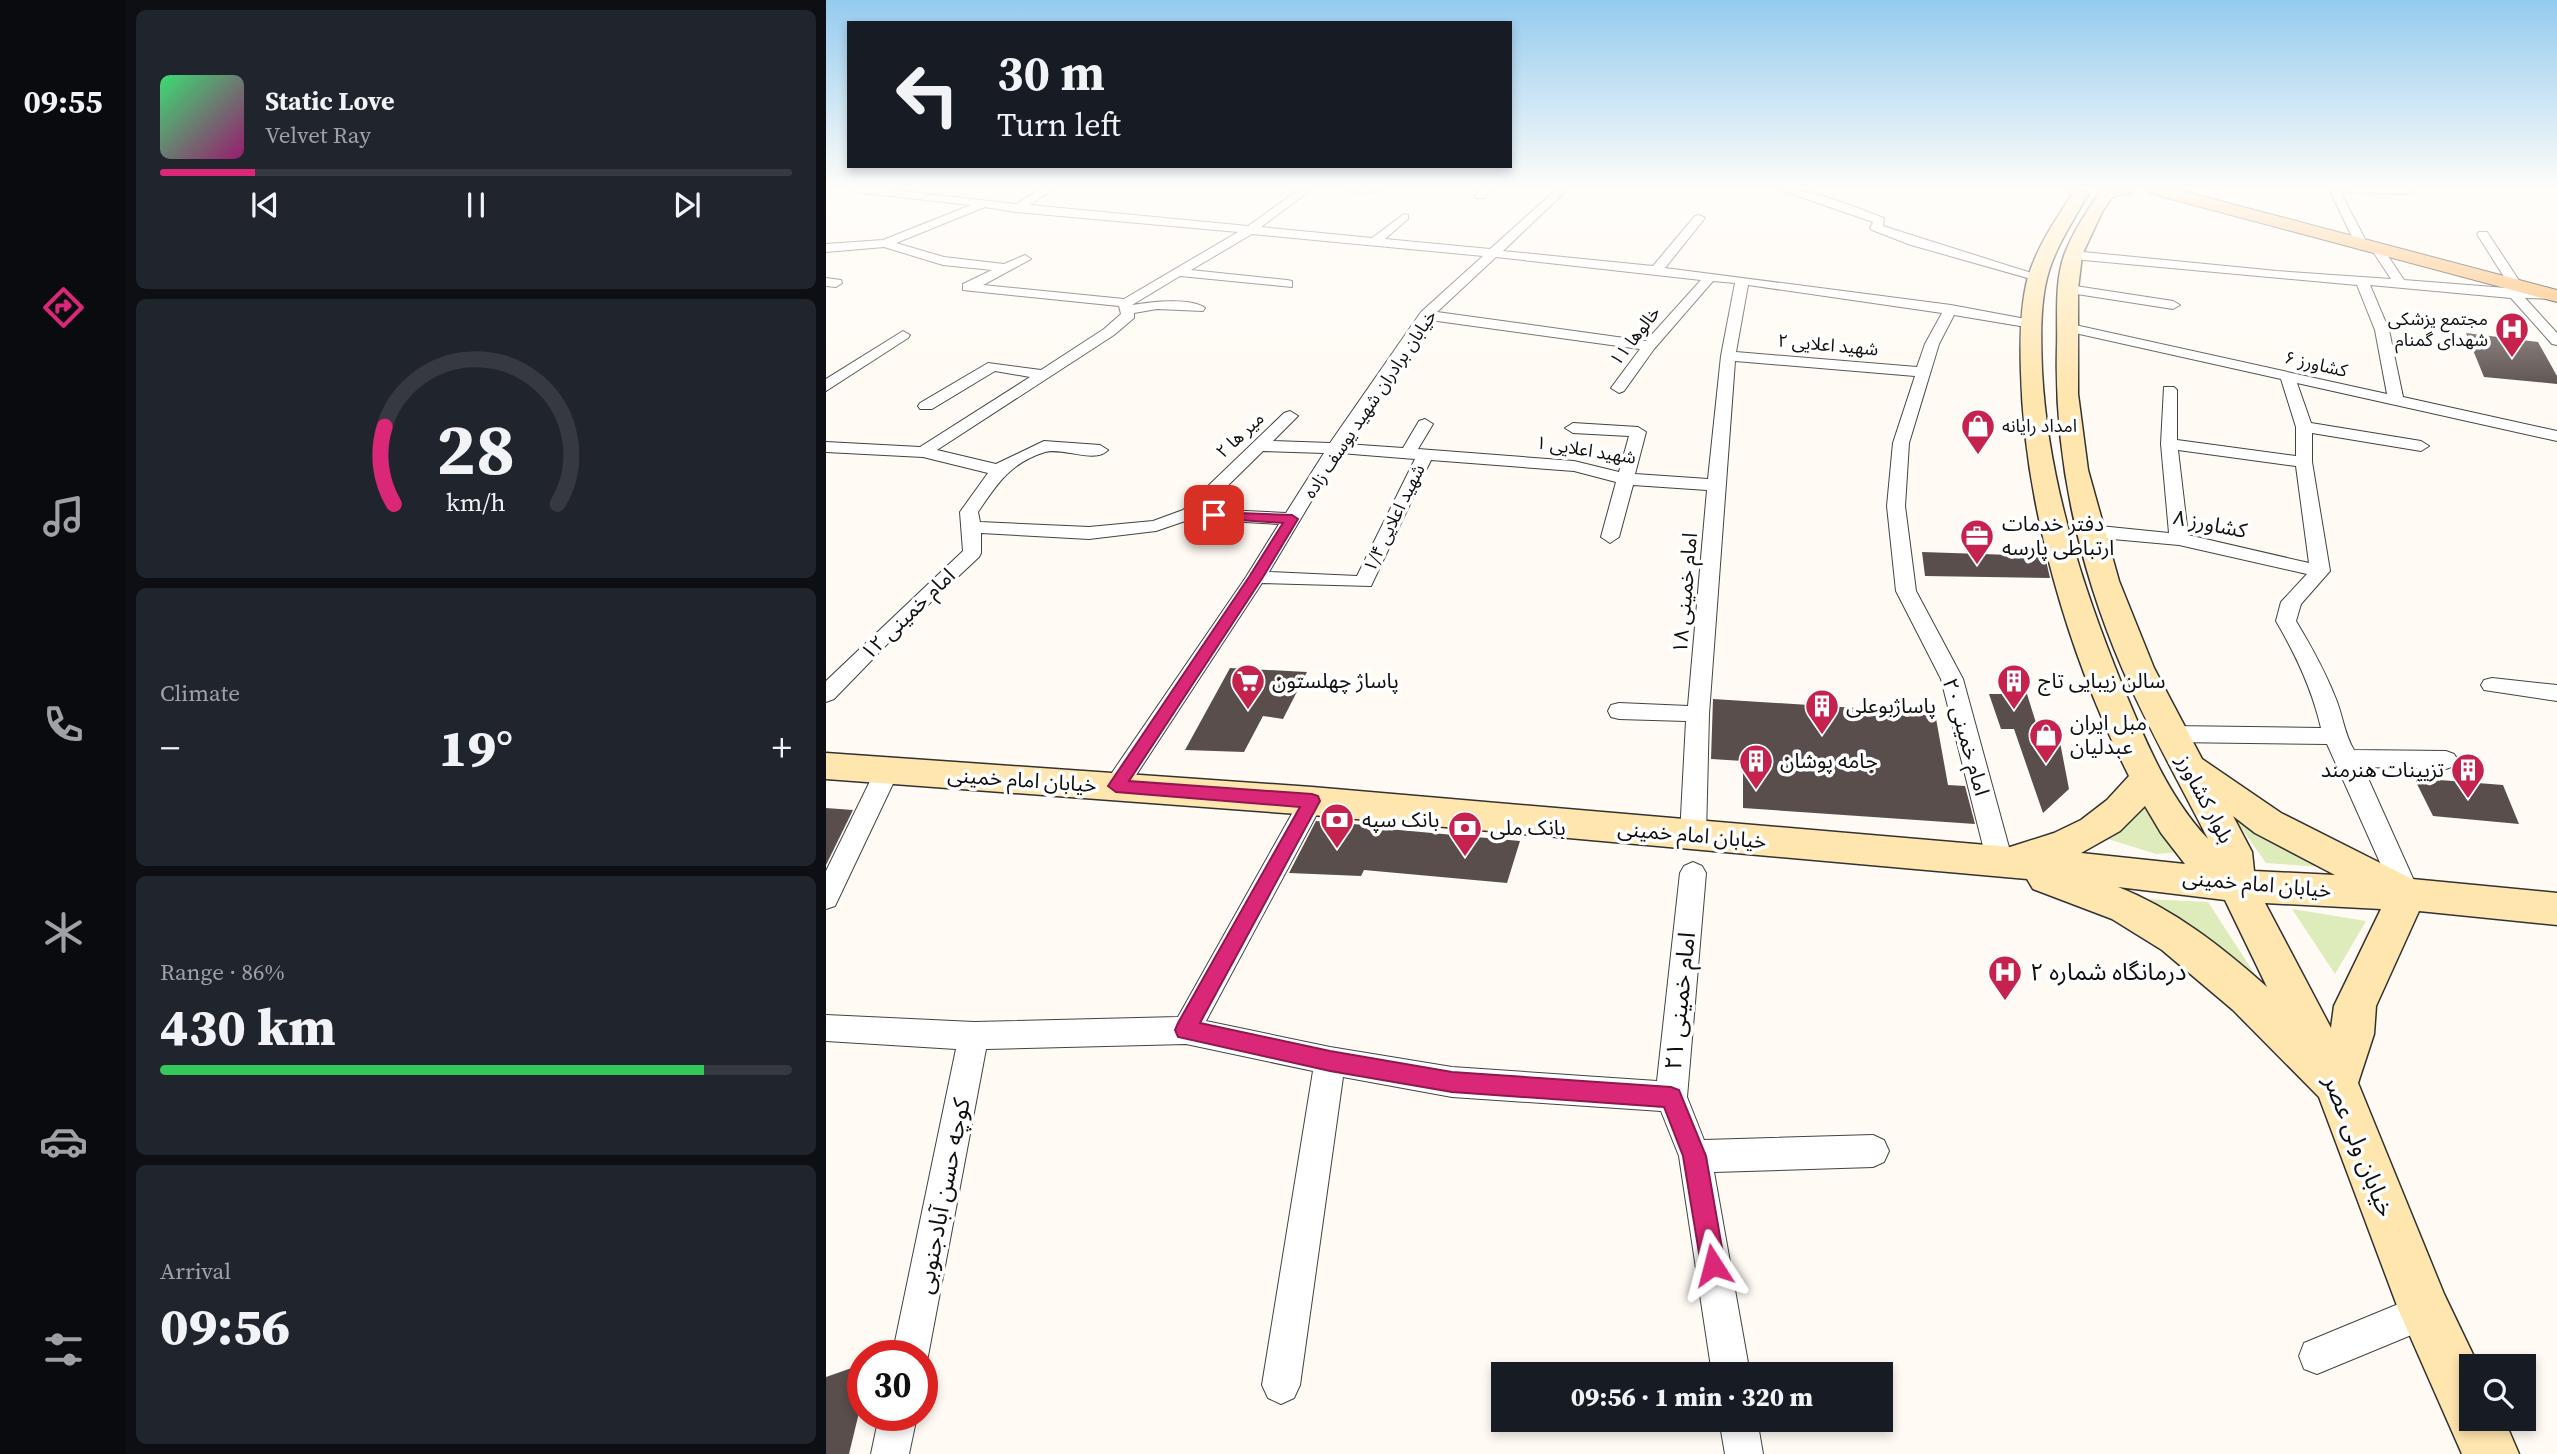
<!DOCTYPE html>
<html lang="en">
<head>
<meta charset="utf-8">
<style>
  body { margin:0; font-family:"Source Serif 4","Noto Sans Arabic",serif; background:#20242c; color:#f1f3f6; height:100vh; display:flex; flex-direction:column; font-size:26px; white-space:nowrap }
  * { box-sizing:border-box; margin:0 }
  p { font-size:23px; color:#9ea1a6 }
  .icon { flex:none; width:38px; height:38px; fill:none; stroke:currentColor; stroke-width:2; stroke-linecap:round; stroke-linejoin:round }
  .map { position:relative; flex:1; overflow:hidden }
  .side { display:flex; flex-direction:column; gap:10px; padding:10px; background:#0d0f14; width:700px }
  .side>* { flex:none }
  .top-card { position:absolute; left:21px; top:21px; width:665px; height:147px; border-radius:0px; box-shadow:0 4px 10px #0003; background:#171b24; color:#f1f3f6; overflow:hidden }
  .buttons { position:absolute; left:1633px; top:1354px; display:grid; gap:14px }
  .buttons a { display:grid; place-items:center; width:77px; height:77px; border-radius:0px; background:#171b24; box-shadow:0 4px 10px #0003; font-size:35px }
  .speed { position:absolute; left:21px; top:1340px; display:flex; gap:14px; font-size:35px; font-weight:700; text-align:center }
  .speed>* { display:grid; place-content:center; width:91px; height:91px; border-radius:50%; background:#171b24; box-shadow:0 4px 10px #0003; line-height:1 }
  .speed .limit { border:10px solid #d22; background:#fff; color:#111 }
  .pin { position:absolute; display:grid; place-items:center; width:60px; height:60px; color:#fff; margin:-30px; border-radius:14px; box-shadow:0 4px 10px #0006 }
  .me { position:absolute; width:77px; margin:-38px; rotate:351deg; stroke-linejoin:round; filter:drop-shadow(0 0 5px #0008) }
  .turn { display:flex; align-items:center; gap:24px; height:147px; padding:0 35px; font-size:32px }
  .turn .icon { width:91px; height:91px; stroke-width:2.5 }
  .turn b { display:block; font-size:49px; line-height:60px }
  .big { font-size:52px; font-weight:800; line-height:1.1 }
  .side .tile { flex:1; display:flex; flex-direction:column; justify-content:center; gap:10px; min-width:0; padding:0 24px; border-radius:10px; background:#20242c }
  .side .dial { align-items:center; gap:0 }
  .dial svg { height:182px; overflow:visible; fill:none; stroke:#363941; stroke-width:7; stroke-linecap:round; text-anchor:middle }
  .dial text { fill:#f1f3f6; stroke:none }
  .song { display:flex; align-items:center; gap:21px }
  .cover { width:84px; height:84px; border-radius:10px; background:linear-gradient(135deg,hsl(140 70% 55%),hsl(320 70% 35%)) }
  .played { height:7px; border-radius:4px; background:linear-gradient(90deg,#db2777 15%,#363941 15%) }
  .keys { display:flex; justify-content:space-around; direction:ltr }
  .heat { display:flex; justify-content:space-between; align-items:center; font-size:38px; direction:ltr }
  .charge { height:10px; border-radius:5px; background:linear-gradient(90deg,#34c759 86%,#363941 0) }
  .trip { position:absolute; left:665px; top:1362px; width:402px; height:70px; border-radius:0px; background:#171b24; box-shadow:0 4px 10px #0003; font-weight:800; line-height:70px; text-align:center }
  main { display:flex; flex:1; min-height:0 }
  .menu { display:flex; flex-direction:column; width:126px; justify-content:space-around; align-items:center; background:#090b0e; color:#9ea1a6 }
  .menu .icon { width:49px; height:49px }
  .menu .current { color:#db2777 }
  .menu b { font-size:32px; color:#f1f3f6 }
  .map>svg:first-child { display:block }
  .green { fill:#deebba }
  .building { fill:#594e4c }
  .lines { fill:none; stroke-linecap:round; stroke-linejoin:round }
  .street-casing { stroke:#434343; stroke-width:2 }
  .secondary-casing { stroke:#323232; stroke-width:3 }
  .primary-casing { stroke:#212121; stroke-width:2 }
  .street { fill:#fff; fill-rule:evenodd }
  .secondary { fill:#ffe5ae; fill-rule:evenodd }
  .primary { fill:#fcb766; fill-rule:evenodd }
  .route { fill:#db2777; stroke:#8e194d; stroke-width:2 }
  .labels { text-anchor:middle; stroke-width:7; stroke-linejoin:round; paint-order:stroke }
  .far-poi-label { font-size:18px; fill:#101010; stroke:#fff; text-anchor:end }
  .far-street-label { font-size:18px; fill:#101010; stroke:#fff }
  .poi-label { font-size:21px; fill:#101010; stroke:#fff; text-anchor:start }
  .street-label { font-size:21px; fill:#101010; stroke:#fff }
  .near-poi-label { font-size:24px; fill:#101010; stroke:#fff; text-anchor:start }
  .near-street-label { font-size:24px; fill:#101010; stroke:#fff }
</style>
</head>
<body>
<main>
<nav class="menu">
<b>09:55</b>
<svg class="icon current" aria-label="directions" viewBox="0 0 24 24"><path d="M12 3l9 9-9 9-9-9zM9 14v-3h6M13 9l2 2-2 2"/></svg>
<svg class="icon" aria-label="music" viewBox="0 0 24 24"><path d="M9 18V5l10-2v13"/><circle cx="6" cy="18" r="3"/><circle cx="16" cy="16" r="3"/></svg>
<svg class="icon" aria-label="phone" viewBox="0 0 24 24"><path d="M5 4h4l2 5-3 2q2 4 5 5l2-3 5 2v4C11 20 4 13 5 4z"/></svg>
<svg class="icon" aria-label="climate" viewBox="0 0 24 24"><path d="M12 3v18M4 7l16 10M4 17L20 7"/></svg>
<svg class="icon" aria-label="car" viewBox="0 0 24 24"><path d="M5 17H2v-5l4-1 3-4h7l3 4 3 1v5h-3M9 17h6M6 11h13"/><circle cx="7" cy="17" r="2"/><circle cx="17" cy="17" r="2"/></svg>
<svg class="icon" aria-label="filters" viewBox="0 0 24 24"><path d="M4 7h16M4 17h16"/><circle cx="9" cy="7" r="2"/><circle cx="15" cy="17" r="2"/></svg>
</nav>
<section class="side">
<div class="tile">
<div class="song"><i class="cover"></i><div><b>Static Love</b><p>Velvet Ray</p></div></div>
<div class="played"></div>
<div class="keys"><svg class="icon" aria-label="previous" viewBox="0 0 24 24"><path d="M18 5L8 12l10 7zM5 5v14"/></svg><svg class="icon" aria-label="pause" viewBox="0 0 24 24"><path d="M8 5v14M16 5v14"/></svg><svg class="icon" aria-label="next" viewBox="0 0 24 24"><path d="M6 5l10 7-10 7zM19 5v14"/></svg></div>
</div>
<div class="tile dial"><svg viewBox="0 0 100 80">
<path d="M14 69A42 42 0 1 1 86 69"/>
<path d="M14 69A42 42 0 0 1 10 35" stroke="#db2777"/>
<text x="50" y="56" font-size="32" font-weight="700">28</text>
<text x="50" y="72" font-size="11">km/h</text>
</svg></div>
<div class="tile"><p>Climate</p>
<div class="heat"><a>−</a><b class="big">19°</b><a>+</a></div>
</div>
<div class="tile"><p>Range · 86%</p><b class="big">430 km</b><div class="charge"></div></div>
<div class="tile"><p>Arrival</p><b class="big">09:56</b></div>
</section>
<div class="map">
<svg width="1731" height="1454" viewBox="0 0 1731 1454">
  <rect width="100%" height="100%" fill="#fffaf3"/>
  <g class="green">
    <path d="M1319,803l35,49 -24,2 -48,-15z"/>
    <path d="M1401,808l109,60 -70,-5z"/>
    <path d="M1318,899l64,3 59,91z"/>
    <path d="M1466,909l74,12 -31,53z"/>
  </g>
  <g class="building">
    <path d="M1640,333l72,9 19,34v8l-73,-7z"/>
    <path d="M1096,552l123,4 5,22 -125,-2z"/>
    <path d="M404,668l77,4 -24,47 -20,-3 -19,36 -59,-2z"/>
    <path d="M1163,694h38l14,45 18,-2 10,52 -26,24 -29,-84h-13z"/>
    <path d="M887,699l222,14 13,72 17,1 10,38 -232,-16v-47l-32,-2z"/>
    <path d="M1588,778l89,7 16,39 -86,-8z"/>
    <path d="M0,808l27,2 -27,55z"/>
    <path d="M490,821l73,6 -1,2 132,12 -13,42 -143,-13 -3,6 -72,-3z"/>
    <path d="M37,1364v32l-14,58h-23v-77z"/>
  </g>
  <g class="lines">
    <g class="street-casing">
      <g id="street">
        <path d="M0,189h7l-7,5z"/>
        <path d="M25,189h34l131,15 25,-15h13l-24,16 218,21 52,-37h12l-51,38 111,11 32,-24 4,1v4l-23,20 105,10 67,-60h11l-65,62 150,15 42,-50 4,-1 6,3 -40,50 286,37 86,16v6l-5,1 -78,-13 -15,29 -30,99 -4,63 11,85 47,88 50,183 -4,7 -9,3 -9,-3 -4,-7 -46,-183 -45,-88 -9,-85 6,-63 22,-67 -180,-15 -26,353 -3,121 -4,7 -9,3 -9,-3 -4,-7 6,-114 -67,-2 -8,-2 -3,-6 3,-6 8,-2 69,3 19,-216 -74,-5 -14,52 -9,6 -9,-6 15,-55 -42,-11 -143,-11 -60,126 -109,-3 -137,209 -9,3 -9,-3 -3,-6 3,-6 139,-203 33,-53 -88,-5 -35,12 -67,8 -108,-6v20l-2,4 -80,75 -65,67 -8,3v-21l137,-130 -3,-39 28,-39 -65,-16 -97,-5v-10l94,5 110,-70 -35,-6 -63,38h-12l-2,-3 2,-3 68,-40 53,7 63,-41 17,-15 -2,-8 -156,-16v-6l29,-14 -49,-5 -59,-18 -58,5v-8l57,-4 88,-35 -115,-13zM159,207l30,5 223,20 -114,67 -141,-14 48,-26 -6,-4 -21,9 -60,-7 -48,-14zM426,234l231,22 -62,56 -91,131 -57,-2 25,-25 -8,-5 -6,2 -101,97 -30,11 -64,6 -109,-5 -2,-10c19,-28 32,-49 67,-60 18,-5 50,12 63,-2l-8,-5 -56,-4 -48,23 -59,-14 177,-115 20,-17v-5l23,-4 46,2 2,-3c-14,-11 -55,-6 -73,-3l48,-29 112,11v-6l-5,-1 -96,-10zM670,257l205,23 -55,61 -209,-29zM887,281l22,2 -14,73 -13,123 -73,-5 11,-42 -8,-5 -65,-4 -8,5 8,5 56,3 -10,36 -45,-11 -156,-12 15,-25 -8,-5 -6,2 -16,27 -57,-4 84,-124 210,29 -29,39 8,5 5,-2 30,-42zM922,285l194,28 -17,31 -8,23 -181,-15zM437,451l61,2 -38,60 -82,-4zM514,453l75,6 -58,117 -88,-4z"/>
        <path d="M524,189h30c-6,5 -24,5 -30,0z"/>
        <path d="M655,189h11l-8,9h-8l-1,-2z"/>
        <path d="M951,189c37,0 72,16 107,29l-1,8 161,51 -6,4 -127,-36 -39,-15 -2,-2 3,-6z"/>
        <path d="M1503,189h10l28,54 -2,3 -10,-3z"/>
        <path d="M1517,189h71l1,2 -5,3 -62,-2z"/>
        <path d="M1653,232h8l35,53 -1,3h-10l-34,-54z"/>
        <path d="M1550,243l4,1 24,36 153,12v6l-3,1 -29,-1 32,35v12l-5,-1 -41,-46 -141,-13 19,45 14,67 154,34v10l-260,-58 14,40 110,18 8,5 -8,5 -109,-18v29l18,109 -29,33 -5,17c15,25 29,50 40,78 7,17 8,34 18,51l92,1 8,3 4,6 -4,6 -8,3 -83,-2 57,127 -4,8 -9,3 -9,-3 -4,-8 -67,-150 -156,-2 -8,-2 -3,-6 3,-6 8,-2 150,2c-9,-39 -25,-73 -45,-107l5,-19 26,-28 -128,-29 -89,-8 -9,-6 9,-6 79,8 -8,-89 3,-57h10l3,3v50l119,16v-29l-15,-48 -215,-48 -7,-4 7,-4 321,71 -12,-64 -18,-45 -284,-26 -6,-4 6,-4 204,20 114,8 -21,-32zM1352,450l118,16 13,97 -121,-28z"/>
        <path d="M0,278l15,2 1,3 -6,4 -10,-1z"/>
        <path d="M1243,285l104,16 7,4 -7,4 -109,-17 -1,-3z"/>
        <path d="M77,331l7,4 -2,3 -82,53v-12z"/>
        <path d="M1666,678l65,7v16l-73,-11 -3,-5 3,-5z"/>
        <path d="M61,762l8,3 4,6 -64,135 -9,3v-38l49,-100 4,-6z"/>
        <path d="M486,792l9,2 3,7 -118,220 124,26 122,20 205,14 23,-208 4,-7 9,-4 9,4 4,7 -19,224 17,43 169,-5 11,5 5,11 -5,11 -11,5 -159,5 36,202h-38l-33,-218 -18,-45 -209,-14 -109,-20 -43,308 -6,13 -13,6 -13,-6 -6,-13 51,-314 -127,-27 -200,5 -58,307 -6,13v-13h-30l64,-307 -130,-8v-26l148,7 204,-5 125,-223z"/>
        <path d="M1599,1293l13,5 5,13 -5,13 -121,50 -13,-5 -5,-13 5,-13z"/>
        <path d="M53,1416h38l-8,38h-38z"/>
        <path d="M893,1419h38l6,35h-38z"/>
      </g>
    </g>
    <g class="secondary-casing">
      <path id="secondary" d="M1276,189h16l-16,23 -20,43 -4,34v105l10,76 31,111 35,87 48,91 79,54 131,66 145,14v32l-138,-14 -43,95 -2,28 -16,49 86,211 35,73h-8v52h33l15,35h-57l-63,-143 -80,-214 -86,-87 -71,-60 -50,-31 -79,-30 -6,-10 -715,-64 -486,-36v-26l486,34 698,60 44,-14 27,-13 26,-20 22,-24c-60,-119 -105,-271 -108,-404 -1,-31 -1,-65 7,-95 9,-30 28,-58 45,-84l6,-2 8,5c-16,29 -36,57 -42,91 -5,27 -4,56 -3,84 6,110 40,215 81,316 22,53 45,110 85,152 -29,-57 -61,-113 -86,-171 -43,-101 -68,-210 -65,-320 1,-29 -3,-67 8,-95 9,-23 23,-44 37,-64zM1319,806l16,27 24,31 -104,-11 39,-22zM1407,816l22,17 80,42 -81,-4 -2,-19zM1292,887l107,13 42,87c-45,-40 -93,-78 -149,-100zM1439,903l116,6 -47,97 -3,22z"/>
    </g>
    <g class="primary-casing">
      <g id="primary">
        <path d="M1241,189h18l4,6 -3,4h-12z"/>
        <path d="M1275,189h33l-3,4 -24,5 -6,-1 -3,-4z"/>
        <path d="M1320,189h29l382,101v12l-408,-109z"/>
      </g>
    </g>
    <use href="#street" class="street"/>
    <use href="#secondary" class="secondary"/>
    <use href="#primary" class="primary"/>
  </g>
  <linearGradient id="sky" x2="0" y2="1"><stop stop-color="#94cbee"/><stop offset="0.48" stop-color="#fffdfa"/><stop offset="1" stop-color="#fffdfa" stop-opacity="0"/></linearGradient>
  <rect width="1731" height="393" fill="url(#sky)"/>
  <path class="route" d="M388,512l78,3 6,4 -35,58 -134,204 183,13 6,2 2,5 -120,222 130,28 122,21 219,15 8,3 27,66 19,109 -4,8 -8,4 -9,-4 -3,-8 -18,-109 -19,-49 -212,-15 -122,-21 -152,-34 -3,-7 3,-7 122,-216 -184,-15 -8,-6 141,-209 34,-54 -73,-5 -2,-3z"/>
  <defs>
    <g id="hospital-pin" transform="scale(1.75)"><path d="M0 17L-7.5 6A9.5 9.5 0 1 1 7.5 6Z" fill="#c5224d" stroke="#fff"/><path d="M-5-5h3v3.5h4V-5h3V5h-3V1.5h-4V5h-3Z" fill="#fff"/></g>
    <g id="shop-pin" transform="scale(1.75)"><path d="M0 17L-7.5 6A9.5 9.5 0 1 1 7.5 6Z" fill="#c5224d" stroke="#fff"/><path d="M-5-2.5h2.3a2.7 3.5 0 0 1 5.4 0H5L5.5 6h-11ZM-1.5-2.5h3a1.5 2.3 0 0 0-3 0Z" fill="#fff"/></g>
    <g id="office-pin" transform="scale(1.75)"><path d="M0 17L-7.5 6A9.5 9.5 0 1 1 7.5 6Z" fill="#c5224d" stroke="#fff"/><path d="M-6-3h4V-5.5h4V-3h4V5H-6ZM-1-4.5V-3h2v-1.5ZM-6 0V1H6V0Z" fill="#fff"/></g>
    <g id="supermarket-pin" transform="scale(1.75)"><path d="M0 17L-7.5 6A9.5 9.5 0 1 1 7.5 6Z" fill="#c5224d" stroke="#fff"/><path d="M-6-5.5h2.5l.6 2H6L4.5 2H-2.5L-4.4-4H-6ZM-1.5 3.2a1.3 1.3 0 1 0 .1 0ZM3 3.2a1.3 1.3 0 1 0 .1 0Z" fill="#fff"/></g>
    <g id="building-pin" transform="scale(1.75)"><path d="M0 17L-7.5 6A9.5 9.5 0 1 1 7.5 6Z" fill="#c5224d" stroke="#fff"/><path d="M-4-6H4V6H1V3H-1V6H-4ZM-2.5-4.3h1.7v1.8h-1.7ZM.8-4.3h1.7v1.8H.8ZM-2.5-1h1.7V.8h-1.7ZM.8-1h1.7V.8H.8Z" fill="#fff"/></g>
    <g id="bank-pin" transform="scale(1.75)"><path d="M0 17L-7.5 6A9.5 9.5 0 1 1 7.5 6Z" fill="#c5224d" stroke="#fff"/><path d="M-6-4H6V4H-6ZM0-2.3a2.3 2.3 0 1 0 0 4.6a2.3 2.3 0 1 0 0-4.6Z" fill="#fff"/></g>
  </defs>
  <g fill-rule="evenodd">
    <use href="#hospital-pin" x="1686" y="329"/>
    <use href="#shop-pin" x="1152" y="426"/>
    <use href="#office-pin" x="1151" y="536"/>
    <use href="#supermarket-pin" x="422" y="681"/>
    <use href="#building-pin" x="1188" y="681"/>
    <use href="#building-pin" x="996" y="706"/>
    <use href="#shop-pin" x="1220" y="735"/>
    <use href="#building-pin" x="930" y="761"/>
    <use href="#building-pin" x="1642" y="770"/>
    <use href="#bank-pin" x="511" y="820"/>
    <use href="#bank-pin" x="639" y="828"/>
    <use href="#hospital-pin" x="1179" y="972"/>
  </g>
  <g class="labels">
    <g class="far-poi-label">
      <text x="1662" y="325">مجتمع پزشکی<tspan x="1662" dy="21">شهدای گمنام</tspan></text>
      <text x="1176" y="432" text-anchor="start">امداد رایانه</text>
    </g>
    <g class="far-street-label">
      <text transform="translate(809 336) rotate(-52)" y="6">خالوها ۱۱</text>
      <text transform="translate(1002 345) rotate(5)" y="6">شهید اعلایی ۲</text>
      <text transform="translate(1490 364) rotate(13)" y="6">کشاورز ۶</text>
      <text transform="translate(544 404) rotate(-56)" y="6">خیابان برادران شهید یوسف زاده</text>
      <text transform="translate(414 435) rotate(-43)" y="6">میر ها ۲</text>
      <text transform="translate(760 450) rotate(9)" y="6">شهید اعلایی ۱</text>
      <text transform="translate(568 518) rotate(-64)" y="6">شهید اعلایی ۱/۴</text>
    </g>
    <g class="poi-label">
      <text x="1176" y="531">دفتر خدمات<tspan x="1176" dy="24">ارتباطی پارسه</tspan></text>
      <text x="446" y="688">پاساژ چهلستون</text>
      <text x="1212" y="688">سالن زیبایی تاج</text>
      <text x="1020" y="713">پاساژبوعلی</text>
      <text x="1244" y="730">مبل ایران<tspan x="1244" dy="24">عبدلیان</tspan></text>
      <text x="954" y="768">جامه پوشان</text>
      <text x="1618" y="777" text-anchor="end">تزیینات هنرمند</text>
      <text x="536" y="827">بانک سپه</text>
      <text x="664" y="835">بانک ملی</text>
    </g>
    <g class="street-label">
      <text transform="translate(1384 524) rotate(11)" y="7">کشاورز ۸</text>
      <text transform="translate(859 593) rotate(-85)" y="7">امام خمینی ۱۸</text>
      <text transform="translate(82 614) rotate(-44)" y="7">امام خمینی ۱۲</text>
      <text transform="translate(1140 737) rotate(74)" y="7">امام خمینی ۲۰</text>
      <text transform="translate(196 780) rotate(4)" y="7">خیابان امام خمینی</text>
      <text transform="translate(1379 799) rotate(62)" y="7">بلوار کشاورز</text>
      <text transform="translate(866 835) rotate(5)" y="7">خیابان امام خمینی</text>
      <text transform="translate(1431 884) rotate(5)" y="7">خیابان امام خمینی</text>
    </g>
    <g class="near-poi-label">
      <text x="1204" y="980">درمانگاه شماره ۲</text>
    </g>
    <g class="near-street-label">
      <text transform="translate(854 1001) rotate(-84)" y="8">امام خمینی ۲۱</text>
      <text transform="translate(1533 1146) rotate(68)" y="8">خیابان ولی عصر</text>
      <text transform="translate(117 1196) rotate(-79)" y="8">کوچه حسن آبادجنوبی</text>
    </g>
  </g>
</svg>
<div class="buttons">
<a><svg class="icon" aria-label="search" viewBox="0 0 24 24"><circle cx="10" cy="10" r="6"/><path d="M15 15l6 6"/></svg></a>
</div>
<div class="speed"><div class="limit">30</div></div>
<div class="pin" style="left:388px;top:515px;background:#d93025"><svg class="icon" aria-label="arrive" viewBox="0 0 24 24"><path d="M6 21V4h12l-3 4 3 4H6"/></svg></div>
<svg class="me" style="left:887px;top:1265px" viewBox="-20 -20 40 40"><path d="M0-17L14 15 0 8-14 15z" fill="#db2777" stroke="#fff" stroke-width="4"/></svg>
<div class="trip">09:56 · 1 min · 320 m</div>
<div class="top-card">
<div class="turn"><svg class="icon" aria-label="left" viewBox="0 0 24 24"><path d="M17 20v-9H6M10 6l-5 5 5 5"/></svg><div><b>30 m</b>Turn left</div></div>
</div>
</div>
</main>
</body>
</html>
